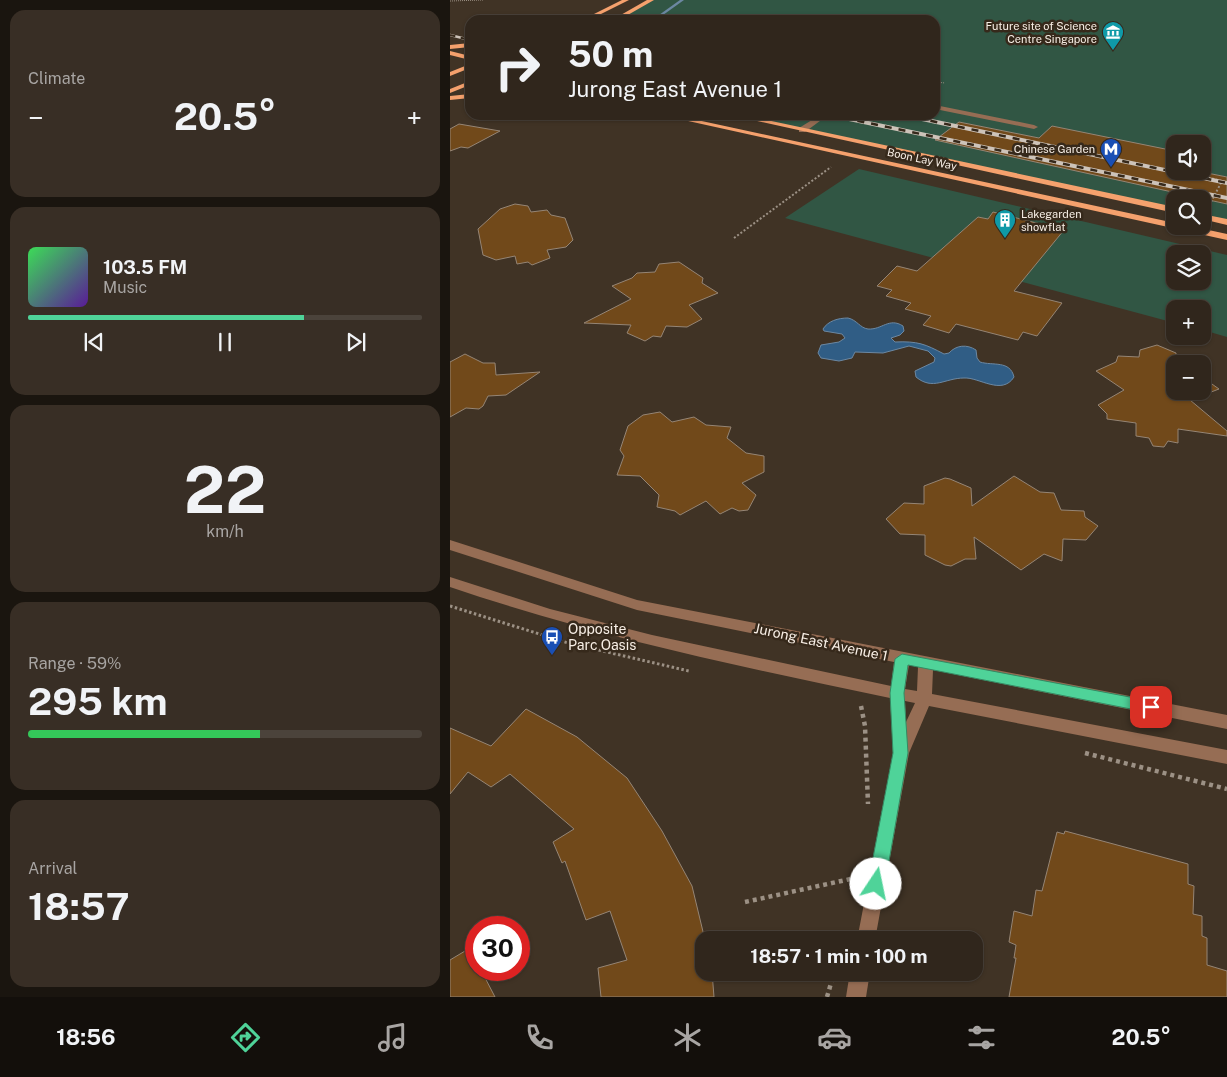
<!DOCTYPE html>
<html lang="en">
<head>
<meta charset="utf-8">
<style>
  body { margin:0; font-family:"Public Sans",sans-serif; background:#382e25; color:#f1f3f6; height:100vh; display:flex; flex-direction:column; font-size:19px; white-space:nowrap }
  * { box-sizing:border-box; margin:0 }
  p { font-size:16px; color:#a8a5a3 }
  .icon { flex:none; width:28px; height:28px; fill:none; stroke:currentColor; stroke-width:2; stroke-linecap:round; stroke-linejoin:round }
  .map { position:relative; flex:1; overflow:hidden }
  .panel { display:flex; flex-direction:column; gap:10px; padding:10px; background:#1a150f; width:450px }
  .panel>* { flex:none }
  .hud { position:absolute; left:15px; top:15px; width:475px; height:105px; border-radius:15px; box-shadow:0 1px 4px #0004,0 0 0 1px #4b433b; background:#30261c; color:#f1f3f6; overflow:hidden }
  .controls { position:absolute; left:716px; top:135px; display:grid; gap:10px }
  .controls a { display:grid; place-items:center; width:45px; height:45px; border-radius:10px; background:#30261c; box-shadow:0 1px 4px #0004,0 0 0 1px #4b433b; font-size:25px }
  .speed { position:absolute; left:15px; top:916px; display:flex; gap:10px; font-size:25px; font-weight:700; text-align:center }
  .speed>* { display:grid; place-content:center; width:65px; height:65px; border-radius:50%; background:#30261c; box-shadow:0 1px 4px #0004,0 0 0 1px #4b433b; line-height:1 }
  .speed .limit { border:8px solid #d22; background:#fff; color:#111 }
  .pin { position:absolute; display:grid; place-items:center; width:42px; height:42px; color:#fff; margin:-21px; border-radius:10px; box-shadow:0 2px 8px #0006 }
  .me { position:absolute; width:55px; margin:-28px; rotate:11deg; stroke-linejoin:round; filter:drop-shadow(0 0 4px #0008) }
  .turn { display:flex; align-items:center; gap:18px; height:105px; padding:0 20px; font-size:22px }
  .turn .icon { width:65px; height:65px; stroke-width:2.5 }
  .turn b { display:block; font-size:35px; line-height:42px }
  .big { font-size:38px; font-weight:700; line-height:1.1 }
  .panel .card { flex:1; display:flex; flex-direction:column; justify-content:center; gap:8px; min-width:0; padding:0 18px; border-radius:15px; background:#382e25 }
  .panel .dial { align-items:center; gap:0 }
  .dial b { font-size:65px; line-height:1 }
  .song { display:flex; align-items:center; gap:15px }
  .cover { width:60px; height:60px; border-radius:8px; background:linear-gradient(135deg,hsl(130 70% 55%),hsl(270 70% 35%)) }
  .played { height:5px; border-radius:2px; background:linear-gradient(90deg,#4fd399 70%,#4b433b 70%) }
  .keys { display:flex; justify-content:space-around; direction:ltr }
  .heat { display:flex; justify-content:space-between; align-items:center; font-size:28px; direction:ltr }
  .charge { height:8px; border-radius:4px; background:linear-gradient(90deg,#34c759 59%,#4b433b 0) }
  .trip { position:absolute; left:245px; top:931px; width:288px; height:50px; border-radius:15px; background:#30261c; box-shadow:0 1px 4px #0004,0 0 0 1px #4b433b; font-weight:700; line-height:50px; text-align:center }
  .tab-bar { display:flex; height:80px; justify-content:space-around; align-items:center; background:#130f0b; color:#a8a5a3 }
  .tab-bar .icon { width:35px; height:35px }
  .tab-bar .current { color:#4fd399 }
  .tab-bar b { font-size:22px; color:#f1f3f6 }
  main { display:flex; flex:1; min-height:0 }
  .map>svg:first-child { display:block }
  .green { fill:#315644; fill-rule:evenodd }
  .water { fill:#305d85; stroke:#6c88a2 }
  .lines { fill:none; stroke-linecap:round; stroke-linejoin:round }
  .stream { fill:#6c88a2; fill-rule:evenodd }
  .building { fill:#71491a; stroke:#958575 }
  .path-far3 { stroke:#9c9185; stroke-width:1; stroke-dasharray:1 1; stroke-linecap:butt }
  .path-far2 { stroke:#9c9185; stroke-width:2; stroke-dasharray:2 2; stroke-linecap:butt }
  .path-far1 { stroke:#9c9185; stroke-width:3; stroke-dasharray:2.5 2.5; stroke-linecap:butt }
  .path { stroke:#9c9185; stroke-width:4.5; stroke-dasharray:4 4; stroke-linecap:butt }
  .minor { fill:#966d54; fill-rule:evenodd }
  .major { fill:#f5a16d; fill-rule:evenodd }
  .rail-far1-casing { stroke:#cdc3b9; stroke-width:2.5 }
  .rail-casing { stroke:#cdc3b9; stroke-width:4 }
  .rail-far1 { stroke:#36291b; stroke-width:2; stroke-dasharray:5.5; stroke-linecap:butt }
  .rail { stroke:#36291b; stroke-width:2.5; stroke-dasharray:7; stroke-linecap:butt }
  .route { fill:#4fd399; stroke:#338963 }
  .labels { text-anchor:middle; stroke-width:5; stroke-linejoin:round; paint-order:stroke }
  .far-poi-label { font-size:11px; fill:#f7eee5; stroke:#36291b; text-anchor:end }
  .far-street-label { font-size:11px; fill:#f7eee5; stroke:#36291b }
  .poi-label { font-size:14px; fill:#f7eee5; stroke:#36291b; text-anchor:start }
  .street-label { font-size:14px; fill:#f7eee5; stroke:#36291b }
</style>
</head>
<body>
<main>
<section class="panel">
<div class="card"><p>Climate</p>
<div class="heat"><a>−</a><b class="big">20.5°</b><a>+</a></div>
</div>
<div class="card">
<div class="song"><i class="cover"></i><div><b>103.5 FM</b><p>Music</p></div></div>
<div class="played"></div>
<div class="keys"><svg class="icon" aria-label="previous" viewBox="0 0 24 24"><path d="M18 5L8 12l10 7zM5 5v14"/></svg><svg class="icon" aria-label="pause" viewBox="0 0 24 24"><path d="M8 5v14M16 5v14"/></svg><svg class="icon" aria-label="next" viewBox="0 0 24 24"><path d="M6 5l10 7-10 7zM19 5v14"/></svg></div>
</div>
<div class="card dial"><b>22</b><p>km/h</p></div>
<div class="card"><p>Range · 59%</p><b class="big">295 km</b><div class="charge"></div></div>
<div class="card"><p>Arrival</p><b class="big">18:57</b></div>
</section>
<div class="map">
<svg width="777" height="997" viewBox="0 0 777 997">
  <rect width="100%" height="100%" fill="#403325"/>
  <g class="green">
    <path d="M201,0h576v222l-24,-6 -1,-17h-27v11l-442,-95h202v-95h-320zM725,144h27v27h-27z"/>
    <path d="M409,169l368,86v82l-24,-7 -1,-21h-27v14l-390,-105zM725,254h27v27h-27z"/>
  </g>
  <path class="water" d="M398,318c9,2 12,10 20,11 14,1 21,-12 35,-3l1,5 -4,4 -9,3 4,4c23,-1 30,2 49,12l5,-1c7,-8 18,-9 27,-3l1,8 3,4c13,4 30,-2 34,15 -12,19 -35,0 -50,1 -19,0 -31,13 -48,-1l-1,-6 19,-9 1,-4 -7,-7 -19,-5 -26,7 -28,-1 -3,6 -13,3 -18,-3 -3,-5 3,-8 18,-3 6,-4 -3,-4 -18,-3 -1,-2c5,-8 15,-11 25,-11z"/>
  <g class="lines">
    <path class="stream" d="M230,0h4l-28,20h-4z"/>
  </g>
  <g class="building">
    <path d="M509,122l80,16 13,-12 123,25v20h22l30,6v27l-292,-64z"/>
    <path d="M9,124l41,7 -32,17 -7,-1 -11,4v-22z"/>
    <path d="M65,204l13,2 3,6 16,-2 4,5 14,3 8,22 -7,7 -19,3 3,8 -18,7 -4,-3 -11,2 -2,-8 -19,4 -13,-5 -5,-26 22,-20z"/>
    <path d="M543,212l71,18 -50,61 48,12 -25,33 -14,-4 -5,8 -62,-16 -7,9 -26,-8 8,-9 -26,-7 6,-6 -25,-7 6,-6 -15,-4 20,-20 20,5 61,-54 10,2z"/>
    <path d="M229,262l24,16 -1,5 16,10 -29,12 13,14 -15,8 -21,-1 -5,11 -8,-1 -8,5 -18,-8 4,-8 -47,-2 47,-24 -19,-13 20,-8 5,-5 18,-1 4,-8z"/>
    <path d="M707,345l19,8v6l7,5h-8v27h27v-14l17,12 -29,11 37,31v5l-49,-7v14l-10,-2 -4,6 -11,-1 -4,-8 -13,-2v-13l-29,-4v-5l-9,-9 26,-15 -28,-19 20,-9 2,-6 21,1 1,-7z"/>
    <path d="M15,354l18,9h12l1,12 44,-3 -34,23 -18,1 -5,10 -4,3 -13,-1 -16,9v-55z"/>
    <path d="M210,412l12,10 22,-5 12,8 25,2 -4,11 19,15 18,3v16l-22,11 14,12 -8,15 -9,1 -7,-3 -12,6 -14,-13 -26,14 -5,-4 -18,-4 2,-12 -19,-19 -23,-1 7,-19 -4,-6 8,-24 15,-11z"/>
    <path d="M564,476l26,16 14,1 7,17 23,1 1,6 13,9 -12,14 -23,-1 -1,22 -18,-7 -23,16 -47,-33 2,22h-11l-14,7 -6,-1 -20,-10v-20l-25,-1 -14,-15 18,-16 20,1v-18l21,-8 5,1 21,9 1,18z"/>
    <path d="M76,709l51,28 50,41 35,53 30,55 13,54 -1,32h8l2,25h-113l-3,-29 29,-8 -17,-49 -24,9 -21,-59 -3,2 -9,-21 21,-13 -64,-55 -19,13 -23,-15 -18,22v-66l41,18z"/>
    <path d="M615,831l123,33v20l6,2 -1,28 9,2v20l5,2v27l20,6v26h-218l7,-39h-2l2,-13 -7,-3 5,-31 18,5 4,-26 6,1 15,-59 7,2z"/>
    <path d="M20,948l6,13v9h5l14,27h-45v-37z"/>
  </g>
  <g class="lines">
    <g class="path-far3">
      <path d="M0,1l33,-1"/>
      <path d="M485,82l10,1"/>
    </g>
    <g class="path-far2">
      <path d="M466,115l9,2"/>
      <path d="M722,169l3,1"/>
      <path d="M731,171l41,10 -11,21"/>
      <path d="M284,238l97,-71"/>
    </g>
    <path class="path-far1" d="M0,606l118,37 121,28"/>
    <g class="path">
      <path d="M411,706l4,20 3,78"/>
      <path d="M635,753l142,36"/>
      <path d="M295,902l110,-24"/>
      <path d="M377,997l7,-24"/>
    </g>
    <g class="minor">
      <path d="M485,105l99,20 4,2 -4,2 -99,-20z"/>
      <path d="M370,115h8l-23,17h-6v-4z"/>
      <path d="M0,540l187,60 590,115v14l-294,-59 -1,24 295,56v14l-298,-58 -20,47 -34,187h-18l36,-187 -3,-55c-149,-31 -296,-62 -440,-111v-10l100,32 102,26 239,51 3,-24 -257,-52 -187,-60zM459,665l9,2 -1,24 -12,-2zM455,701l10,2 -9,19z"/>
      <path d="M400,972h20l-4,25h-20z"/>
    </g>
    <g class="major">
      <path d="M172,0h7l-40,20h-7z"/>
      <path d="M197,0h7l-35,20h-7z"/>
      <path d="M20,43v4l-20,2v-4z"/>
      <path d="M0,51l20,5v4l-20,-5z"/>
      <path d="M20,64v4l-20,8v-4z"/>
      <path d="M20,81v4l-20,8v-4z"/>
      <path d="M20,94v4l-20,2v-4z"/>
      <path d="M211,115h13l501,108v3h15l37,8v6z"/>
      <path d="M280,115h13l432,92v6z"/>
      <path d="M752,214l25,5v6l-25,-6z"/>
    </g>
    <g class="rail-far1-casing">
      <path id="rail-far1" d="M0,35l20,5"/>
    </g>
    <g class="rail-casing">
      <g id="rail">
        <path d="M380,115l397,83"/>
        <path d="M453,115l324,68"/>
      </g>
    </g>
    <use href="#rail-far1" class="rail-far1"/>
    <use href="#rail" class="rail"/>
  </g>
  <path class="route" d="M452,654l249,47 5,2 2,4 -2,4 -5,2 -243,-48 -4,28 4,60 -23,131 -3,6 -6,2 -5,-2 -3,-6 25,-131 -3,-60 5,-34z"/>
  <defs>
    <g id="museum-pin" transform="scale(1.125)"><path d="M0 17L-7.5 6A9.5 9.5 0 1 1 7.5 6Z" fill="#0f9aa8" stroke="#36291b"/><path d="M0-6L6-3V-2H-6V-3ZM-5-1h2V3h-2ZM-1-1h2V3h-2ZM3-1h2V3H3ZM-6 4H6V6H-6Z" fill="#fff"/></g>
    <g id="metro-pin" transform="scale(1.125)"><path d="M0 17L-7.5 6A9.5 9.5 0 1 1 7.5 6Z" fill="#1a4fb4" stroke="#36291b"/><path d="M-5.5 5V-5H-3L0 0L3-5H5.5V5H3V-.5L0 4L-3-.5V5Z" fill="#fff"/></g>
    <g id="building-pin" transform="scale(1.125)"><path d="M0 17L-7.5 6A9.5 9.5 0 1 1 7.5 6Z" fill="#0f9aa8" stroke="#36291b"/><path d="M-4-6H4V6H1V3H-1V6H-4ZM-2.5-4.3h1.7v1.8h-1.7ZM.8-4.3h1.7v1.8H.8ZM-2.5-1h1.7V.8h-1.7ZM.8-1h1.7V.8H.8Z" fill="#fff"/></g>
    <g id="bus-pin" transform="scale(1.125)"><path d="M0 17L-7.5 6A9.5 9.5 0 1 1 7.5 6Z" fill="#1a4fb4" stroke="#36291b"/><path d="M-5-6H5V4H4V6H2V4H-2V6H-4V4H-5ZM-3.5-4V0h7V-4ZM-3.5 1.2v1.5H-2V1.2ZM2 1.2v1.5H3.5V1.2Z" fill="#fff"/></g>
  </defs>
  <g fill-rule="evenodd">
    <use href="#museum-pin" x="663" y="32"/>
    <use href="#metro-pin" x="661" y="149"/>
    <use href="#building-pin" x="555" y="220"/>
    <use href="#bus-pin" x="102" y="637"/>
  </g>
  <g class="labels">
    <g class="far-poi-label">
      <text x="647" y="30">Future site of Science<tspan x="647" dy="13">Centre Singapore</tspan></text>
      <text x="645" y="153">Chinese Garden</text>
      <text x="571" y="218" text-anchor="start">Lakegarden<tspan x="571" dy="13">showflat</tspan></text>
    </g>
    <g class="far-street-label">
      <text transform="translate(472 159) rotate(12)" y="4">Boon Lay Way</text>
    </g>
    <g class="poi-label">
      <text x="118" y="634">Opposite<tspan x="118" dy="16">Parc Oasis</tspan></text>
    </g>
    <g class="street-label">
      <text transform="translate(371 642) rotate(12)" y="5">Jurong East Avenue 1</text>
    </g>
  </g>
</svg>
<div class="controls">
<a><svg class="icon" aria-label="sound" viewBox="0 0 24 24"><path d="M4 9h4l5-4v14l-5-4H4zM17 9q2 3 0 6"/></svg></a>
<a><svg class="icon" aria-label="search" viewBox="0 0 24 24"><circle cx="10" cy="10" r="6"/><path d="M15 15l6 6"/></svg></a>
<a><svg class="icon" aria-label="layers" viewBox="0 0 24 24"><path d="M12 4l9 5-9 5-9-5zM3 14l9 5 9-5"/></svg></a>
<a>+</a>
<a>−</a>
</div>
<div class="speed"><div class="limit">30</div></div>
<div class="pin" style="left:701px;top:707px;background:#d93025"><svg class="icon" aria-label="arrive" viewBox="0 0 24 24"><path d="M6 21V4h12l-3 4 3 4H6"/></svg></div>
<svg class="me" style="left:426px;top:884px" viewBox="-20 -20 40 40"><circle r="19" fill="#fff"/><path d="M0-13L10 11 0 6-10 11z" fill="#4fd399"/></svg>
<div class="trip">18:57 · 1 min · 100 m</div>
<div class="hud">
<div class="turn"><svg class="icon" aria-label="right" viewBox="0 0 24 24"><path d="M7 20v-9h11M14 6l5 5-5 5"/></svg><div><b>50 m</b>Jurong East Avenue 1</div></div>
</div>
</div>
</main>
<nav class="tab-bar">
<b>18:56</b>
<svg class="icon current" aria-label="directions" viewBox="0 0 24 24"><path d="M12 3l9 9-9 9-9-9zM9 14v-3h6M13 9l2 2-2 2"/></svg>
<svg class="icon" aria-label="music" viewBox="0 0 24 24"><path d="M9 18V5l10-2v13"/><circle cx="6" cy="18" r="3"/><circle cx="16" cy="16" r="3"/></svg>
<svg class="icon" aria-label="phone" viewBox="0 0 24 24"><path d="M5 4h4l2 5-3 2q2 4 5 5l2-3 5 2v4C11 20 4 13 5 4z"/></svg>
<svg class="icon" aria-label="climate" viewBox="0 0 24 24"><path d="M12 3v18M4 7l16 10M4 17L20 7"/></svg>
<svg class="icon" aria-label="car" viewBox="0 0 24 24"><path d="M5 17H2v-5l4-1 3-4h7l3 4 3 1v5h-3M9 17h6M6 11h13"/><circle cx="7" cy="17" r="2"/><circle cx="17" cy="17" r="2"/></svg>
<svg class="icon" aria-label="filters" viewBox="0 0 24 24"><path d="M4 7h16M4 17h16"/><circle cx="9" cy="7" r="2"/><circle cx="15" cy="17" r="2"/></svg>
<b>20.5°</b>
</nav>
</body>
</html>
